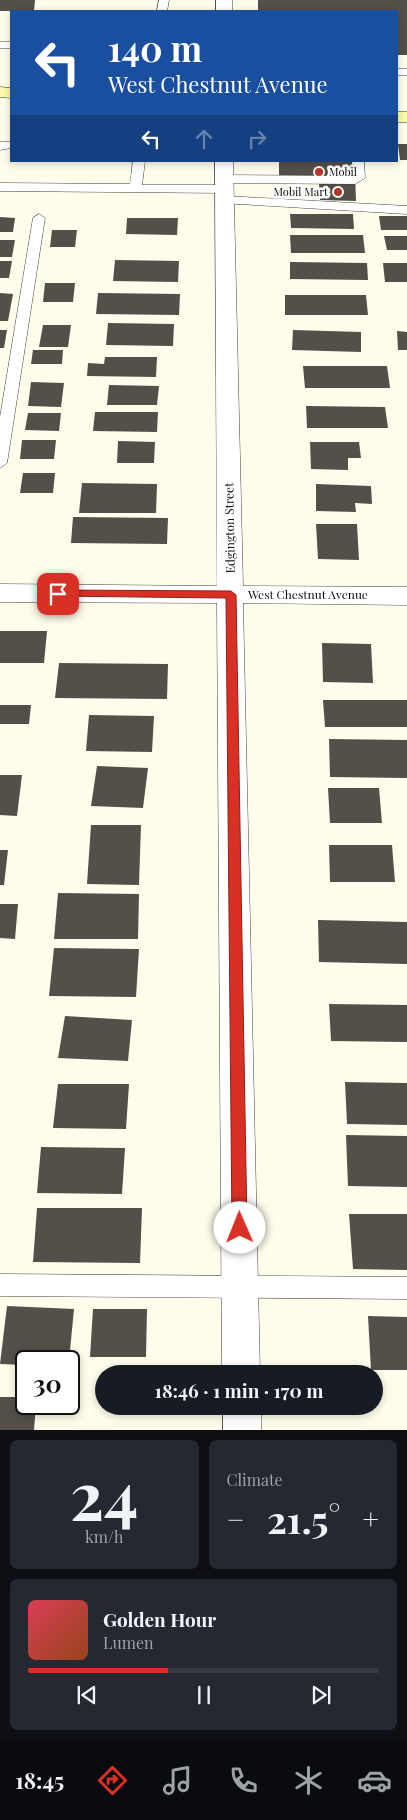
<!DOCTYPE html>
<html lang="en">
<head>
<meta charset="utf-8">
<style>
  body { margin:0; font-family:"Playfair Display",serif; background:#242831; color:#f1f3f6; height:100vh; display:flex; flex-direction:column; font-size:19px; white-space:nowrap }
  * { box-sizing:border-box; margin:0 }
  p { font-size:16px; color:#9ea1a6 }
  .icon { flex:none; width:28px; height:28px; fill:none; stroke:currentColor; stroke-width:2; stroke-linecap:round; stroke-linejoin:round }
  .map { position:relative; height:1430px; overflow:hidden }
  .details { display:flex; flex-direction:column; gap:10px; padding:10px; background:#0d0f14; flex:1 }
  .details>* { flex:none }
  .hud { position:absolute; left:10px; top:10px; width:388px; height:152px; border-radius:0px; box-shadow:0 2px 8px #0003; background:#1a4fa0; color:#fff; overflow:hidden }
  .speed { position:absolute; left:15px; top:1350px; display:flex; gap:10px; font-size:25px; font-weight:700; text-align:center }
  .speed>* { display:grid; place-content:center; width:65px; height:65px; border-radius:50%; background:#171b24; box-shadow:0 2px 8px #0003; line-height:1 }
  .speed .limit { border:2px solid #111; border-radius:8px; background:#fff; color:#111 }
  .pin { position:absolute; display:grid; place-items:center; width:42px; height:42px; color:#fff; margin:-21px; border-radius:10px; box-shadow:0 2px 8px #0006 }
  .me { position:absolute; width:55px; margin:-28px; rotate:359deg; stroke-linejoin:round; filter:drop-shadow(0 0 4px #0008) }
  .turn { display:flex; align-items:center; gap:18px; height:105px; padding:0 15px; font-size:22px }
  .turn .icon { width:65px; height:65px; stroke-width:2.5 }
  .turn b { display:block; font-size:35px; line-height:42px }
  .lanes { display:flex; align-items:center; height:48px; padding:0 15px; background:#0003; justify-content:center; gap:25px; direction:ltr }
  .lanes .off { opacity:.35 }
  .big { font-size:38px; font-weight:700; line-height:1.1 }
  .details .tile { flex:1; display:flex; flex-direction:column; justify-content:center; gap:8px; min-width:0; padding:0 18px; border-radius:8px; background:#242831 }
  .details .dial { align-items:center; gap:0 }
  .dial b { font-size:65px; line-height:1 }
  .song { display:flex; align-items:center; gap:15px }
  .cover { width:60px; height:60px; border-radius:8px; background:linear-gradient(135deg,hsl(350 70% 55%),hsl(20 70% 35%)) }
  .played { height:5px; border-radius:2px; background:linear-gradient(90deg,#d93025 40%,#363941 40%) }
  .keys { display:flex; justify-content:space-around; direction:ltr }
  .heat { display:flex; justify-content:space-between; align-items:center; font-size:28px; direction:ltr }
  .details .tiles { flex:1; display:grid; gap:10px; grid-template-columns:1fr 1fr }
  .tile:last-child { grid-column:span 2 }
  .trip { position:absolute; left:95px; top:1365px; width:288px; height:50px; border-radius:25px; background:#171b24; box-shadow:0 2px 8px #0003; font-weight:700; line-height:50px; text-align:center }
  .menu { display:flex; height:80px; justify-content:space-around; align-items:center; background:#090b0e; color:#9ea1a6 }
  .menu .icon { width:35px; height:35px }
  .menu .on { color:#d93025 }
  .menu b { font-size:22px; color:#f1f3f6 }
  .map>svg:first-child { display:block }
  .building { fill:#544f49 }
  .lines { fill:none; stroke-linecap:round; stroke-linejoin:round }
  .lane-casing { stroke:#3f3f3f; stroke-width:1 }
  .street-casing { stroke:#3f3f3f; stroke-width:1 }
  .secondary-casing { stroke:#2e2e2e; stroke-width:1 }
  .lane { fill:#fff; fill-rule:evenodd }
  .street { fill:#fff; fill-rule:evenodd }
  .secondary { fill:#fafca9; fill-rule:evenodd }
  .route { fill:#d93025; stroke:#8d1f18 }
  .poi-dot { fill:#b6352a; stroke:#fff; stroke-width:2 }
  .labels { text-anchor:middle; stroke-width:5; stroke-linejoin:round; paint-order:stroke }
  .far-poi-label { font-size:11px; fill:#0c0c0c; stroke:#fff; text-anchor:start }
  .street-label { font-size:12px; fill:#0c0c0c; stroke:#fff }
</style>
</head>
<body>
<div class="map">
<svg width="407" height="1430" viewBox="0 0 407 1430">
  <rect width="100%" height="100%" fill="#fefdec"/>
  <g class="building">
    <path d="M0,0h35l-1,11h-34z"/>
    <path d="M258,0h149v55h-11v-44h-138z"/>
    <path d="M398,144h9v16h-7z"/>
    <path d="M279,161h82l-6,11 1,29 -36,-1 -1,-17h-40z"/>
    <path d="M290,214h63l1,15 -63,-1z"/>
    <path d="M379,216h28v14h-26z"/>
    <path d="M0,217l15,1 -2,14h-13z"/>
    <path d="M127,218h51l-1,17 -51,-1z"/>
    <path d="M52,230h25l-2,17h-25z"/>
    <path d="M290,235h73l2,18h-74z"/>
    <path d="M384,236h23v14h-20z"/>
    <path d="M0,240h15l-3,17h-12z"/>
    <path d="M115,260l64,1 -1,21 -65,-1z"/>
    <path d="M0,261h12l-3,17h-9z"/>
    <path d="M290,262l77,1 1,17 -78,-1z"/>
    <path d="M383,263h24v19h-22z"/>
    <path d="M45,283h30l-2,19h-30z"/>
    <path d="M0,293l13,1 -5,27h-8z"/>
    <path d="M98,293l82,1 -1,21 -83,-1z"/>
    <path d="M285,295h81l2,20h-83z"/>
    <path d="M108,323l66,1 -1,22 -67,-1z"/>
    <path d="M43,325h28l-3,22h-29z"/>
    <path d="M0,330h7l-3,18h-4z"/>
    <path d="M293,330l68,2v20l-69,-2z"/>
    <path d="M397,331l10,1v18h-9z"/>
    <path d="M33,350h30l-1,14h-31z"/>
    <path d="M105,357h52l-1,20 -69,-1 1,-13 16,1z"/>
    <path d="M303,366h84l3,22h-85z"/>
    <path d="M31,382l33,1 -3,24 -33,-1z"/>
    <path d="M109,385l50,1 -2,19h-50z"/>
    <path d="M306,406l79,1 3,21h-81z"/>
    <path d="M95,412h63l-1,20 -64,-1z"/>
    <path d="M28,413h33l-2,18 -34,-1z"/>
    <path d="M22,440h34l-2,19h-34z"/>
    <path d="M118,441l37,1 -1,21h-37z"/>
    <path d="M310,442h49l2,16h-13v12l-37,-1z"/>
    <path d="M23,473h32l-2,20h-33z"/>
    <path d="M82,483l75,1 -1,29h-77z"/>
    <path d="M316,484l55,2 1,18 -17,-1 1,9 -40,-1z"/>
    <path d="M73,517l95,1 -1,26 -96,-1z"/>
    <path d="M316,524h41l2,36 -41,-1z"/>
    <path d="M0,631h47l-3,32h-44z"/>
    <path d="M322,643l49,1 2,39 -50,-1z"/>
    <path d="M59,663l109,1 -1,35 -112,-1z"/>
    <path d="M323,700h84v27h-82z"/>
    <path d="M0,705h31l-2,19h-29z"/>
    <path d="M89,715l65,1 -2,36 -66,-1z"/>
    <path d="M329,739l78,1v38l-77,-1z"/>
    <path d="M97,766l51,2 -5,40 -52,-2z"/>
    <path d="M0,775h22l-5,41 -17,-1z"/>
    <path d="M328,788h51l3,35h-52z"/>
    <path d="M91,825h50l-2,60 -52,-1z"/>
    <path d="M329,845h63l3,37h-65z"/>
    <path d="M0,850h8l-4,35h-4z"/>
    <path d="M58,893l81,1 -1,45h-84z"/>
    <path d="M0,904h18l-3,35 -15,-1z"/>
    <path d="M318,920l89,2v42l-88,-2z"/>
    <path d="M54,948l85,1 -3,48 -87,-1z"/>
    <path d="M329,1004l78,1v37l-76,-1z"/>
    <path d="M65,1016l67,4 -4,41 -70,-3z"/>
    <path d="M345,1082l62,1v42l-60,-1z"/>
    <path d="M58,1084h71l-3,45 -73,-1z"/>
    <path d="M346,1135l61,1v51l-59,-1z"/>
    <path d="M41,1147l84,1 -3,46 -85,-1z"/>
    <path d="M37,1208h105l-2,55 -107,-1z"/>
    <path d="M349,1214h58v56l-54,-1z"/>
    <path d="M7,1306l67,3 -5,52h-43v4l-26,-1z"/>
    <path d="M93,1309h54l-1,48h-56z"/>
    <path d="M368,1316l39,1v53h-36z"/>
    <path d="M0,1397h26v7h10l-2,26h-34z"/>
  </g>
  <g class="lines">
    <g class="lane-casing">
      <g id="lane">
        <path d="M159,0h10l-2,11h-10z"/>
        <rect x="0" y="42" width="11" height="6"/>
        <rect x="396" y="69" width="11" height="6"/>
        <path d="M0,142h11v6l-11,2z"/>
        <path d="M133,161h12l-3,24h83l6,4 -6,4 -225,-2v-8l130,1z"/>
        <path d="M352,161h12l1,17 -10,6 -130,-1 -6,-4 6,-4 128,1z"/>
        <path d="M225,196l182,10v8l-186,-11 -2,-3 2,-3z"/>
        <path d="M39,214l6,4 -38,245 -7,5v-51l33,-199z"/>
        <path d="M0,1274l407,3v22l-407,-3z"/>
      </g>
    </g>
    <g class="street-casing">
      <g id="street">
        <rect x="216" y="0" width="16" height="11"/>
        <path d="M215,161h18l10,425 164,1v18l-164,-2 17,771h-38l-5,-771 -217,-1v-18l217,2z"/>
        <rect x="223" y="1406" width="38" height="24"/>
      </g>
    </g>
    <g class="secondary-casing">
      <g id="secondary">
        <path d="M0,87l11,1v10l-11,-1z"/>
        <rect x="396" y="112" width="11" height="10"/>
      </g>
    </g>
    <use href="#lane" class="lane"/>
    <use href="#street" class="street"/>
    <use href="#secondary" class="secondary"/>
  </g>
  <path class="route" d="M58,590l173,1 5,4 11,633 -2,5 -5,2 -6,-2 -2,-5 -6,-630 -172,-2v-5z"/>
  <g class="poi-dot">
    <circle cx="319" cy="172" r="5"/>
    <circle cx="338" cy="192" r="5"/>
  </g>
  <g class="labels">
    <g class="far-poi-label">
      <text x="329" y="176">Mobil</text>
      <text x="328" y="196" text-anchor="end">Mobil Mart</text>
    </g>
    <g class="street-label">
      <text transform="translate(230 528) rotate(-91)" y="4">Edgington Street</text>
      <text x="308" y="599">West Chestnut Avenue</text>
    </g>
  </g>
</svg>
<div class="speed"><div class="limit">30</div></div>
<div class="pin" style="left:58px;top:594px;background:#d93025"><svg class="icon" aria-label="arrive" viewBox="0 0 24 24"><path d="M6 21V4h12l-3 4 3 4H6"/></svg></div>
<svg class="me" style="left:240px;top:1228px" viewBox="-20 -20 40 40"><circle r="19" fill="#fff"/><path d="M0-13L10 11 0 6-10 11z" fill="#d93025"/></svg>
<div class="trip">18:46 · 1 min · 170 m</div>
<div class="hud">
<div class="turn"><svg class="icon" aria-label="left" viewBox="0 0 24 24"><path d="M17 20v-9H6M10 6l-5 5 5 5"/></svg><div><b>140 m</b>West Chestnut Avenue</div></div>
<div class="lanes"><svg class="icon" aria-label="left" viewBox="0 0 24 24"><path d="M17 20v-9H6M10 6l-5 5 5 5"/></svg><svg class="icon off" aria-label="ahead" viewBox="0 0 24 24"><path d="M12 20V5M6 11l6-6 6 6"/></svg><svg class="icon off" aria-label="right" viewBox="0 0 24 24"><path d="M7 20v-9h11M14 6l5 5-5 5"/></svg></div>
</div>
</div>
<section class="details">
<div class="tiles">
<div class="tile dial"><b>24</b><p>km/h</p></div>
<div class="tile"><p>Climate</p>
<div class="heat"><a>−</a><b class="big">21.5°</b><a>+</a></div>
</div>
<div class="tile">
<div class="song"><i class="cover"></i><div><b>Golden Hour</b><p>Lumen</p></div></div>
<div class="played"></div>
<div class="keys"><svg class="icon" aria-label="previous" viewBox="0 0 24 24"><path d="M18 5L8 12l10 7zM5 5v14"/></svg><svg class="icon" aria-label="pause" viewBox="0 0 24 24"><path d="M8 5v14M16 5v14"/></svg><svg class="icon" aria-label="next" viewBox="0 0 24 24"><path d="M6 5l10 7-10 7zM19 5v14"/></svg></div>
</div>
</div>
</section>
<nav class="menu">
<b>18:45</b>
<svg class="icon on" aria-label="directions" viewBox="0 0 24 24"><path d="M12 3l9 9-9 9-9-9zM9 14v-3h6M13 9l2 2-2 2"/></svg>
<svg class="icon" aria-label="music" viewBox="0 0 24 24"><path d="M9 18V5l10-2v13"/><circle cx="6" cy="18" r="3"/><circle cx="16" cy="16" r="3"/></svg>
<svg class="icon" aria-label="phone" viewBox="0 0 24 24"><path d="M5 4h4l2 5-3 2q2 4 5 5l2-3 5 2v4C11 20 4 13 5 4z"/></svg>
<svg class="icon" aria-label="climate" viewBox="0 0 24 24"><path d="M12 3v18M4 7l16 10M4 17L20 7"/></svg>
<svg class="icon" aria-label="car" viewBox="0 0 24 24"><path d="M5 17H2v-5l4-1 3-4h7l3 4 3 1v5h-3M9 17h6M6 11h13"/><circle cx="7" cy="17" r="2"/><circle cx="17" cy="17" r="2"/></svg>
</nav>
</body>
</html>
